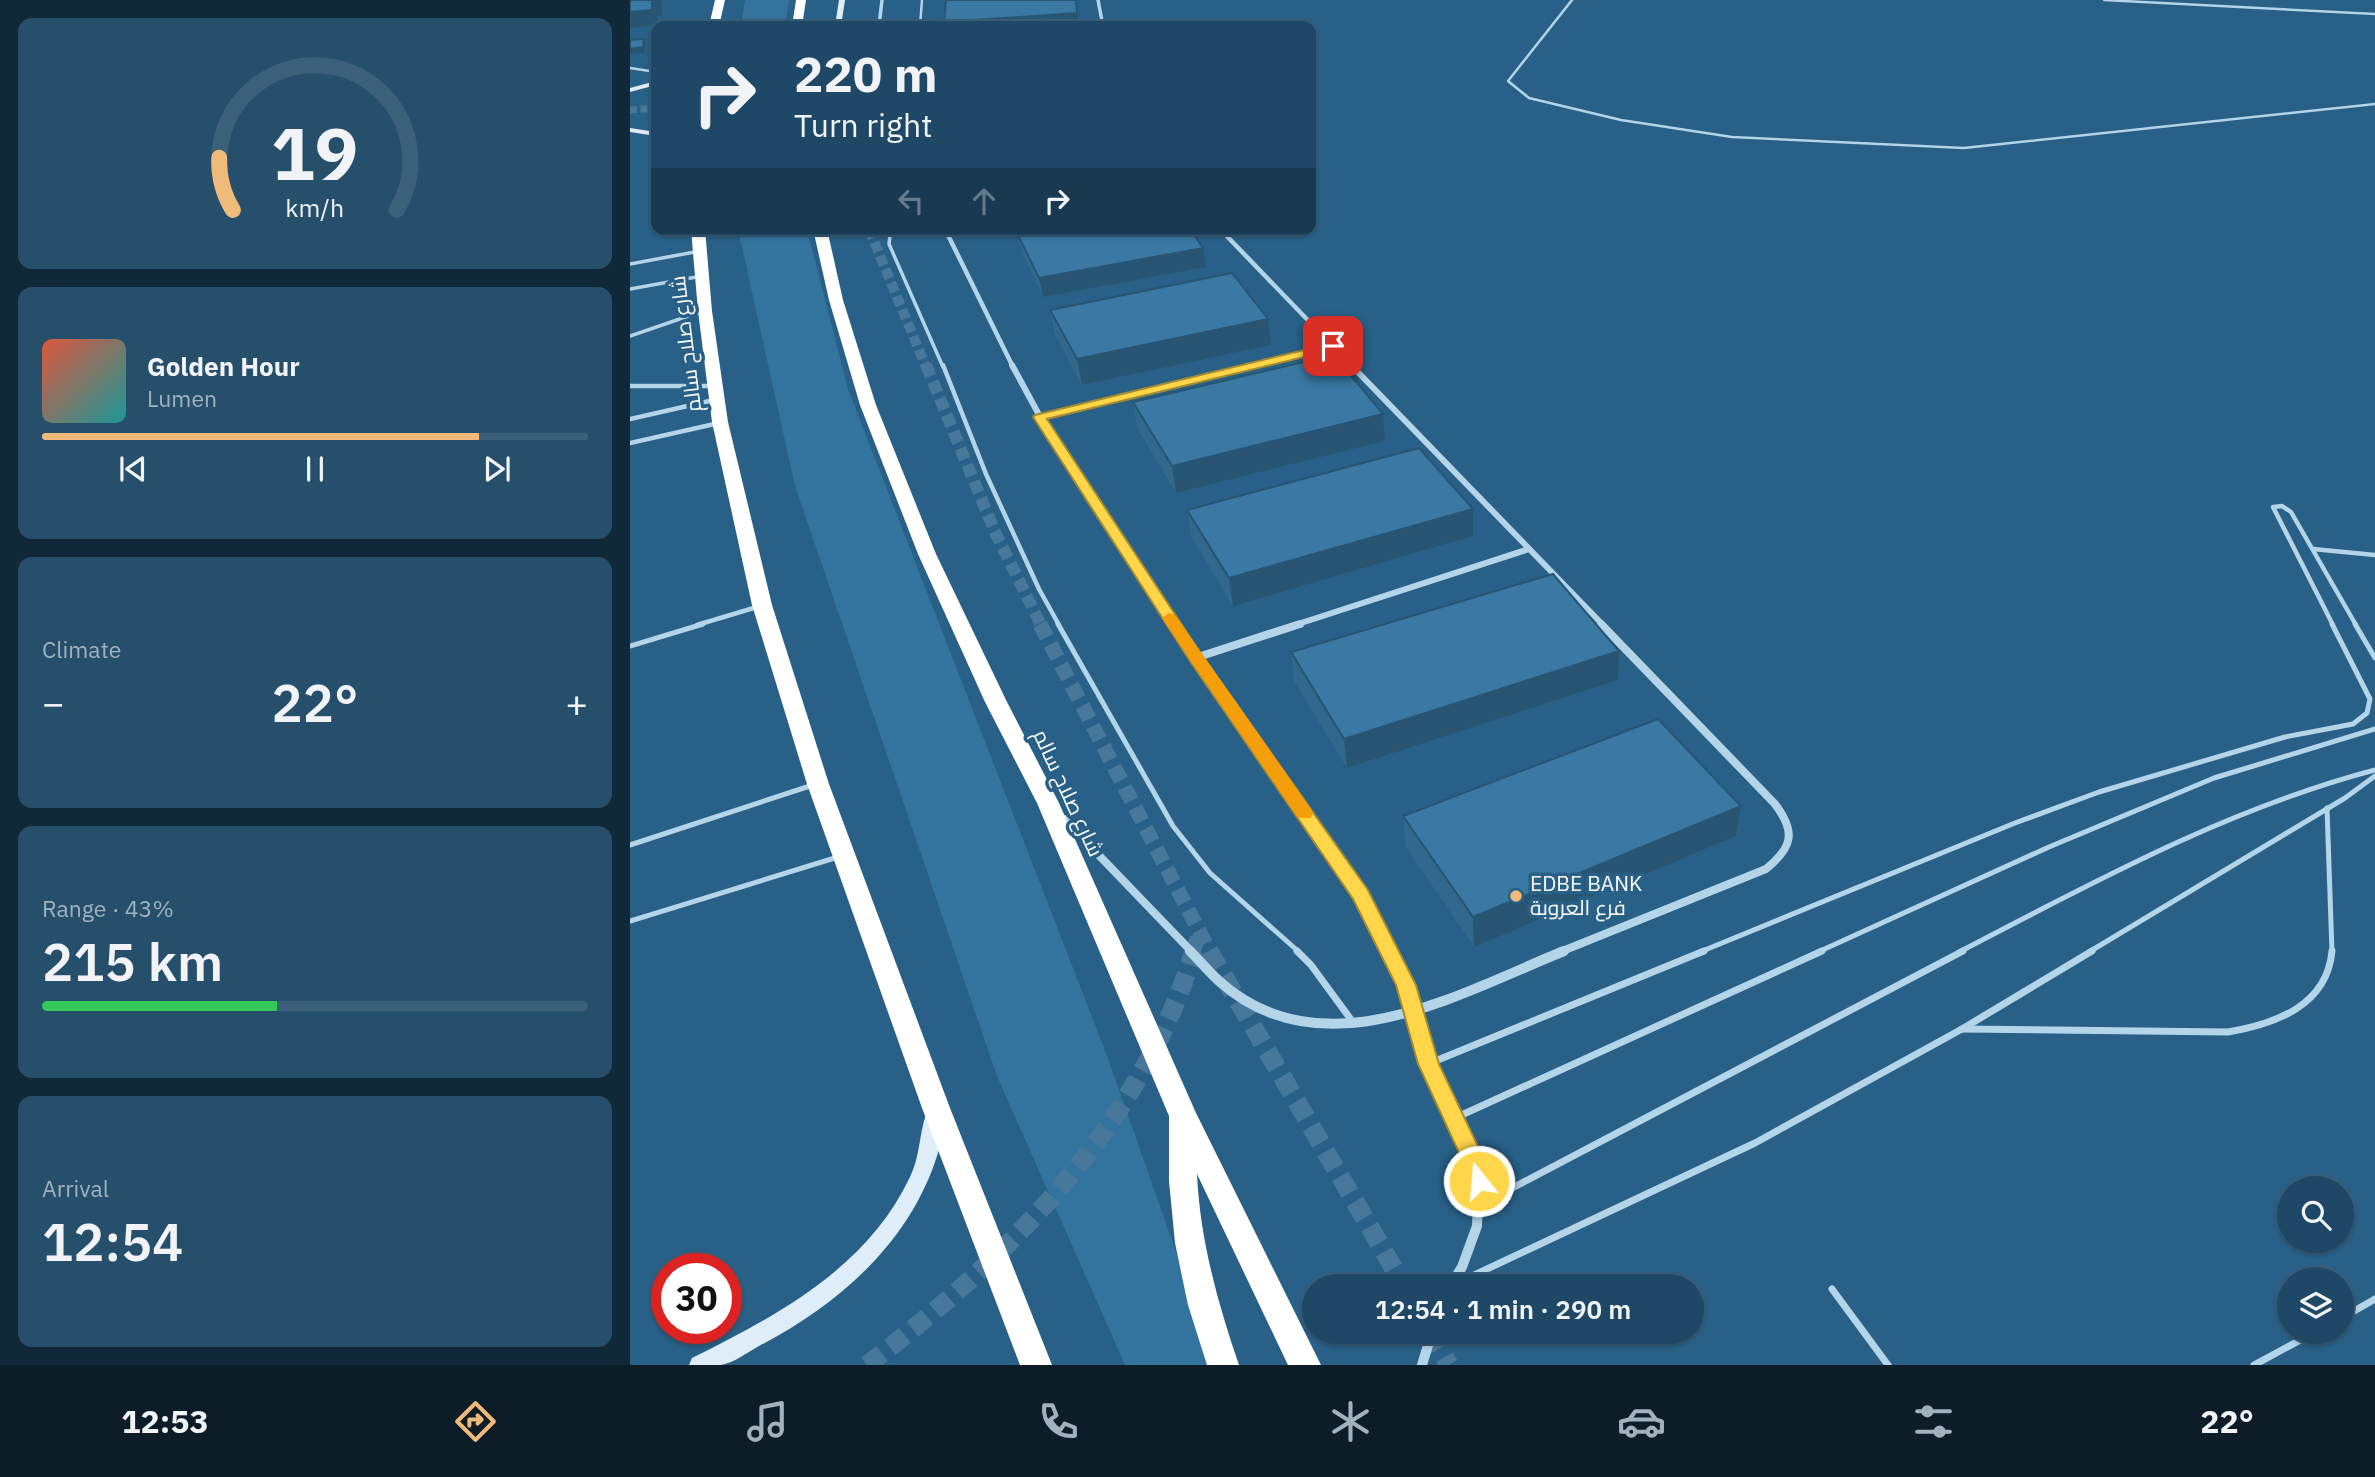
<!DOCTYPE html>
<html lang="en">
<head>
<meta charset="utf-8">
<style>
  body { margin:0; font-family:"IBM Plex Sans",Cairo,sans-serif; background:#264f6b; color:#f1f3f6; height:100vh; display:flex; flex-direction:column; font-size:26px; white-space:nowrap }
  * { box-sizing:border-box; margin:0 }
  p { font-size:23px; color:#a1b2bf }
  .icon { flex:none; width:38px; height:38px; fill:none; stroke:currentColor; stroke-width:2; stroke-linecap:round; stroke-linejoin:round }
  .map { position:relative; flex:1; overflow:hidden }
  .details { display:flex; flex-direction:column; gap:18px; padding:18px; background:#102838; width:630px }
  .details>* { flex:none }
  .guide { position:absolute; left:21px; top:21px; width:665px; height:214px; border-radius:14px; box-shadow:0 2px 5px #0004,0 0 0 2px #3c6079; background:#1e4865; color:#f1f3f6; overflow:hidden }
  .controls { position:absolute; left:1647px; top:1176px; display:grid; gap:14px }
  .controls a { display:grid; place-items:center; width:77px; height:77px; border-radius:50%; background:#1e4865; box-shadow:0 2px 5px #0004,0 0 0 2px #3c6079; font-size:35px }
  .speed { position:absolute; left:21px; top:1253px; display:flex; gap:14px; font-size:35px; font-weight:700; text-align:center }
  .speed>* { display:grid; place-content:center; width:91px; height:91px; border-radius:50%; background:#1e4865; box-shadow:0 2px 5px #0004,0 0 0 2px #3c6079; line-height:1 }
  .speed .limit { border:10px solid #d22; background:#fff; color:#111 }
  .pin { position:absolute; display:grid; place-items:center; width:60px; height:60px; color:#fff; margin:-30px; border-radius:14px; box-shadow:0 4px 10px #0006 }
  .me { position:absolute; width:77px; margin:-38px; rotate:343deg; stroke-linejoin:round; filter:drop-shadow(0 0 5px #0008) }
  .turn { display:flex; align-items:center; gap:24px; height:147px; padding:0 28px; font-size:32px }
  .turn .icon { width:91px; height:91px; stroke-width:2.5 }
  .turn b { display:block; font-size:49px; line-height:60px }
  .lanes { display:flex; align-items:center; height:66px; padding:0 28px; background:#0003; justify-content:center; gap:35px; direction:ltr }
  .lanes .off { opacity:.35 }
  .big { font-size:52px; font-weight:600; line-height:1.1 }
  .details .widget { flex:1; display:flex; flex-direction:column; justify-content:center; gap:10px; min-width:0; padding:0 24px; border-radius:14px; background:#264f6b }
  .details .dial { align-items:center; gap:0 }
  .dial svg { height:182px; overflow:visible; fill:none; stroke:#3c6079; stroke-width:7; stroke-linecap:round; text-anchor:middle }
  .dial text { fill:#f1f3f6; stroke:none }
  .song { display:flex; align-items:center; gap:21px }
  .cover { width:84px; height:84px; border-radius:10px; background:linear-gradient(135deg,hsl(10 70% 55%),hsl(180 70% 35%)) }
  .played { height:7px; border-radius:4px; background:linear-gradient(90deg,#f0bb7a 80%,#3c6079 80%) }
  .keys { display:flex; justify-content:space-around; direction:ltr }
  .heat { display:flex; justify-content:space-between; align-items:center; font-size:38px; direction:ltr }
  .charge { height:10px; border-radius:5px; background:linear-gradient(90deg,#34c759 43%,#3c6079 0) }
  .trip { position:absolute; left:672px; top:1274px; width:402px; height:70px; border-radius:35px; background:#1e4865; box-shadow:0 2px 5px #0004,0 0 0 2px #3c6079; font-weight:600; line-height:70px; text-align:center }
  .menu { display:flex; height:112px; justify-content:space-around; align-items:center; background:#0c1d28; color:#a1b2bf }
  .menu .icon { width:49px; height:49px }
  .menu .on { color:#f0bb7a }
  .menu b { font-size:32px; color:#f1f3f6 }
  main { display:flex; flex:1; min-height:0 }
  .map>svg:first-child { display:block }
  .green { fill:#33749e }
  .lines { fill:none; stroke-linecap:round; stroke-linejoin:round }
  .secondary-tunnel-far4 { stroke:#487899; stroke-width:7; stroke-dasharray:7 3.5; stroke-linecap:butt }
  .secondary-tunnel-far3 { stroke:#487899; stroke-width:10; stroke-dasharray:10 4.5; stroke-linecap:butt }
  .secondary-tunnel-far2 { stroke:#487899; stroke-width:12; stroke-dasharray:12 6; stroke-linecap:butt }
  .secondary-tunnel-far1 { stroke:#487899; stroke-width:15; stroke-dasharray:15 8; stroke-linecap:butt }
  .secondary-tunnel { stroke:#487899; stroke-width:19; stroke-dasharray:19 10; stroke-linecap:butt }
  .lane-far4 { stroke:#b4d4e8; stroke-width:2.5 }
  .lane-far3 { stroke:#b4d4e8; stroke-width:3.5 }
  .lane-far2 { stroke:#b4d4e8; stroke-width:4.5 }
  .lane-far1 { stroke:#b4d4e8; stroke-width:5 }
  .lane { stroke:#b4d4e8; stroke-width:7 }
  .street-far4 { stroke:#b4d4e8; stroke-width:3.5 }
  .street-far3 { stroke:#b4d4e8; stroke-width:4.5 }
  .street-far2 { stroke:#b4d4e8; stroke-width:6 }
  .street-far1 { stroke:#b4d4e8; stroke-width:8 }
  .street { stroke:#b4d4e8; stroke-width:10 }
  .secondary { fill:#deedf7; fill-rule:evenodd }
  .highway { fill:#fff; fill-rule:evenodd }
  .wall { fill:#31688c }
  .shaded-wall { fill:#285572 }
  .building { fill:#3979a3; stroke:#285572; stroke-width:2 }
  .route { fill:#ffd54a; stroke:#a68a30; stroke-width:2 }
  .slow { fill:#f59e0b }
  .poi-dot { fill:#f0bb7a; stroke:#286087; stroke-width:2.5 }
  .labels { text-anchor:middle; stroke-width:7; stroke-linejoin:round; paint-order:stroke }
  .street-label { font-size:21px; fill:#fff; stroke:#286087 }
  .poi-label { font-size:21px; fill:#fff; stroke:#286087; text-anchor:start }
</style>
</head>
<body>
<main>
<section class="details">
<div class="widget dial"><svg viewBox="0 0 100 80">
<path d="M14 69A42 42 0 1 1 86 69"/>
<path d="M14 69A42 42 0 0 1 8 46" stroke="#f0bb7a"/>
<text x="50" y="56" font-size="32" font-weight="700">19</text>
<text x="50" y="72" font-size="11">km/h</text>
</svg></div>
<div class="widget">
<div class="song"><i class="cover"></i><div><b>Golden Hour</b><p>Lumen</p></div></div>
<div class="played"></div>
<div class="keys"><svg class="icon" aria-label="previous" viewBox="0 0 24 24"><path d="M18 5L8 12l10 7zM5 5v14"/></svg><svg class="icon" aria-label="pause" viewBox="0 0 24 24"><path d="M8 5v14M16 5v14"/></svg><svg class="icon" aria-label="next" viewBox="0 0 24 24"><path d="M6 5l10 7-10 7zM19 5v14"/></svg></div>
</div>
<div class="widget"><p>Climate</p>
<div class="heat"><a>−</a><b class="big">22°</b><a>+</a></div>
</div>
<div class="widget"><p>Range · 43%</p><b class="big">215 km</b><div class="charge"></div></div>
<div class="widget"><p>Arrival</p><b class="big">12:54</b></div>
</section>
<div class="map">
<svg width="1745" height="1365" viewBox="0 0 1745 1365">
  <rect width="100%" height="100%" fill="#286087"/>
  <g class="green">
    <path d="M115,0h44l-4,26h-44z"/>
    <path d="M108,229h69l41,160 258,664 110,312h-91l-128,-289 -202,-590z"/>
  </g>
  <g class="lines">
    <path class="secondary-tunnel-far4" d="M0,110l26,-2"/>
    <path class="secondary-tunnel-far3" d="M239,229l57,138"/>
    <path class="secondary-tunnel-far2" d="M296,365l69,167 46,93"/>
    <g class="secondary-tunnel-far1">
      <path d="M410,624l170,328"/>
      <path d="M563,952l6,-19"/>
    </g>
    <g class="secondary-tunnel">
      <path d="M579,951l195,335"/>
      <path d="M800,1332l19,33"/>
      <path d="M237,1365c143,-109 273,-238 327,-414"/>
    </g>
    <g class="lane-far4">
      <path d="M942,0l-64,81 21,17 92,22 111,17 232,11 411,-44"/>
      <path d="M1474,0l271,14"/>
      <path d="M290,26l2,-26"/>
      <path d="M0,68l26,4"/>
    </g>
    <g class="lane-far3">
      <path d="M268,229l-8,7 -1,8 54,123"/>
      <path d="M0,264l70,-13"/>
      <path d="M0,289l72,-13"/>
      <path d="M0,336l73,-25"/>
    </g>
    <g class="lane-far2">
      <path d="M313,365l43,109 53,115 20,36"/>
      <path d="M0,386h84"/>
      <path d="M0,419l84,-19"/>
      <path d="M0,443l89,-20"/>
      <path d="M1683,549l62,6"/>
      <path d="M67,625l60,-18"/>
      <path d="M1703,625l-60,-118 9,-1 9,6 65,113"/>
    </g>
    <g class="lane-far1">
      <path d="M428,624l115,202 37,47 89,79"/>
      <path d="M1725,624l20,34"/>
      <path d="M0,646l73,-22"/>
      <path d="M1697,808l5,144"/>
      <path d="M0,845l183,-60"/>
      <path d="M0,921l208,-64"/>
      <path d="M1070,952l315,-129 84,-31 186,-55 68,-13 14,-11 3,-14 -38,-75"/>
      <path d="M1188,952l231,-105 165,-69 161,-49"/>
      <path d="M1329,952c135,-70 268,-143 416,-182"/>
      <path d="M1459,952l256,-154 30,-22"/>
    </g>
    <g class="lane">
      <path d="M667,951l14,14 41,56"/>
      <path d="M1332,1029l266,3c47,-8 99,-26 104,-81"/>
      <path d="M798,1064l276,-113"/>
      <path d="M825,1118l367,-167"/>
      <path d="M850,1205l483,-254"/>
      <path d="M823,1285l302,-142 207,-114 130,-78"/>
      <path d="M1202,1289l56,76"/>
      <path d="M1712,1318l33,-19"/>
      <path d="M1624,1365l61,-33"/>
    </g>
    <g class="street-far4">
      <path d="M468,0l5,26"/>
      <path d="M249,26l3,-26"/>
    </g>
    <g class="street-far3">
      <path d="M315,229l68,138"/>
      <path d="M590,229l133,138"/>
      <path d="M617,367l86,-21"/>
    </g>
    <g class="street-far2">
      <path d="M382,365l38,70 124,190"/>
      <path d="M721,365l252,260"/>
      <path d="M410,417l214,-52"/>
      <path d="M665,625l234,-76"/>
    </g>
    <g class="street-far1">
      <path d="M543,624l175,251 43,77"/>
      <path d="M565,658l105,-34"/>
      <path d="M434,819l128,133"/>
      <path d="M930,952l206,-83c27,-22 30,-37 9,-65l-174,-180"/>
    </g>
    <g class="street">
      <path d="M560,951c10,10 19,21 29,30 103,93 241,12 345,-30"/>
      <path d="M760,951l25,59 13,54 45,95 6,22 -2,45 -15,41 -12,19"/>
      <path d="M792,1365l10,-33"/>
    </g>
    <g class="secondary">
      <path d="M209,0h6l-4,26h-6z"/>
      <path d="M26,81v4l-26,7v-4z"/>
      <path d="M0,128l26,4v4l-26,-4z"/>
      <path d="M305,1108l7,2c6,14 -2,38 -7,52 -29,84 -99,144 -176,184 -11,6 -25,17 -38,19 -10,0 -22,0 -32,0l3,-7c86,-43 175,-90 218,-181 11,-22 9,-48 18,-67z"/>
    </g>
    <g class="highway">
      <path d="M85,0h10l-6,26h-10z"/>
      <path d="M166,0h10l-4,26h-10z"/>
      <path d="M61,229h14l7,82 16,111 44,183 57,179 121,324 102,257h-32l-98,-257 -115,-324 -55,-179 -40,-183 -14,-111z"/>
      <path d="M183,229h14l16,71 33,105 60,149 71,148 52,101 137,310 125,252h-33l-91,-191c3,66 21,130 42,191h-32l-19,-60 -13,-62 -6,-62v-65l-132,-313 -52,-101 -67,-148 -58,-149 -31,-105z"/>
    </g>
  </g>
  <g class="wall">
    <path d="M388,235l188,32 -163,30 -21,-44z"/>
    <path d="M420,310l218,9 3,26 -189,40 -27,-50z"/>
    <path d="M503,402l252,39 -209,52 -39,-65z"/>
    <path d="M557,510l286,26 -240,70 -42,-69z"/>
    <path d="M661,652l327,28 -271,88 -53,-87z"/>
    <path d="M1111,806l-5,30 -262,111 -69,-101 -2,-30z"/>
  </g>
  <g class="shaded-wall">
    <path d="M27,0h4l1,16h-5v9l-27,3v-16z"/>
    <path d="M447,0l2,26h-134l-1,-4z"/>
    <path d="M14,39l2,5 -2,9 -14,1v-5z"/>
    <path d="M573,248l3,19 -163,30 -4,-19z"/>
    <path d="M638,319l3,26 -189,40 -5,-26z"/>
    <path d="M753,414l2,27 -209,52 -4,-27z"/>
    <path d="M843,509v27l-240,70 -4,-28z"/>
    <path d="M989,651l-1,29 -271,88 -3,-29z"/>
    <path d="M1111,806l-5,30 -262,111 -1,-30z"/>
  </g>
  <g class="building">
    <path d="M0,0h27v1l-5,1v8l-22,2z"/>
    <path d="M316,0h130l1,13 -133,9z"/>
    <path d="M14,39l-1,8 -13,2v-9z"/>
    <path d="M421,229h139l13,19 -164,30 -21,-43z"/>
    <path d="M602,273l36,46 -191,40 -27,-49z"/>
    <path d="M704,355l49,59 -211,52 -39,-64z"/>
    <path d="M789,448l54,61 -244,69 -42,-68z"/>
    <path d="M923,574l66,77 -275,88 -53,-87z"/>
    <path d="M1028,719l83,87 -268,111 -70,-101z"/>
  </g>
  <path class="route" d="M703,343l4,1v5l-290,70 154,235 167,236 48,95 23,79 45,95 6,22 -3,7 -8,3 -8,-3 -9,-29 -44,-95 -22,-79 -43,-86 -163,-238 -157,-244 2,-2z"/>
  <path class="slow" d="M539,613l6,2 136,194 2,4 -2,5h-13l-136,-200z"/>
  <circle class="poi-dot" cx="886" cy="896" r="7"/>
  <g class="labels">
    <g class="street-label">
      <text transform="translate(56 344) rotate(-97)" y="7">شارع صلاح سالم</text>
      <text transform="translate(438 793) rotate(65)" y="7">شارع صلاح سالم</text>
    </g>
    <g class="poi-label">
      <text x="900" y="891">EDBE BANK<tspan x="900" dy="24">فرع العروبة</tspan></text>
    </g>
  </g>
</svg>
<div class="controls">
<a><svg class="icon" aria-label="search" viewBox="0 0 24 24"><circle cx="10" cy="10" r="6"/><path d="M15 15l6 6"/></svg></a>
<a><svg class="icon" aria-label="layers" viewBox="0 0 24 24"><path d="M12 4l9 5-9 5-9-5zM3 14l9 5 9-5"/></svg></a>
</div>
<div class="speed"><div class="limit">30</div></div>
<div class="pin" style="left:703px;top:346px;background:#d93025"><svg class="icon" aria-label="arrive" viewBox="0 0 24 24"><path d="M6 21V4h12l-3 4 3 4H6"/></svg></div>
<svg class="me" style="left:849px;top:1181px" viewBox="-20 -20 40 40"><circle r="17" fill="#ffd54a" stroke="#fff" stroke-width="3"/><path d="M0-11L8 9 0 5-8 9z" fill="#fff"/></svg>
<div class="trip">12:54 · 1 min · 290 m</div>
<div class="guide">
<div class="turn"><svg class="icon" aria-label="right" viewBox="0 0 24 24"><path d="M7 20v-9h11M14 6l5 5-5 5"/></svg><div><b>220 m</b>Turn right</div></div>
<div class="lanes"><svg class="icon off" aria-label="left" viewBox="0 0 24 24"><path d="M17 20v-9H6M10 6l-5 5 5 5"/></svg><svg class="icon off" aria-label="ahead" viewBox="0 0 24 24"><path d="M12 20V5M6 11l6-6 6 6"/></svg><svg class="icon" aria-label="right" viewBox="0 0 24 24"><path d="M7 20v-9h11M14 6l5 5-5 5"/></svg></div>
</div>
</div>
</main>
<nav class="menu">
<b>12:53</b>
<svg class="icon on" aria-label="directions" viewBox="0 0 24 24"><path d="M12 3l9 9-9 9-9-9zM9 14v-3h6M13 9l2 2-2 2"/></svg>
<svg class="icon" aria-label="music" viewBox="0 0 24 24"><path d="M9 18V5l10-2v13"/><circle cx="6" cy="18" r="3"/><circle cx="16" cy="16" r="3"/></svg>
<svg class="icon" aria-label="phone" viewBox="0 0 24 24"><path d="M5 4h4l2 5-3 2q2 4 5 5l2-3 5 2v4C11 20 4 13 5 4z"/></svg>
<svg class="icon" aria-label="climate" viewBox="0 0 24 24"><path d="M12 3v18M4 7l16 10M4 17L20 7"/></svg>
<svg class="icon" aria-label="car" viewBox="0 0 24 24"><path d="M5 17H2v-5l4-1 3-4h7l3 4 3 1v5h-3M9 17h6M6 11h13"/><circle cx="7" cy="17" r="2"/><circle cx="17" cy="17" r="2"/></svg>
<svg class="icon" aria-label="filters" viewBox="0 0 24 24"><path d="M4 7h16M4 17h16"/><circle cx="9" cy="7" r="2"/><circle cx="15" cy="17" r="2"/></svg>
<b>22°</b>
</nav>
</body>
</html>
